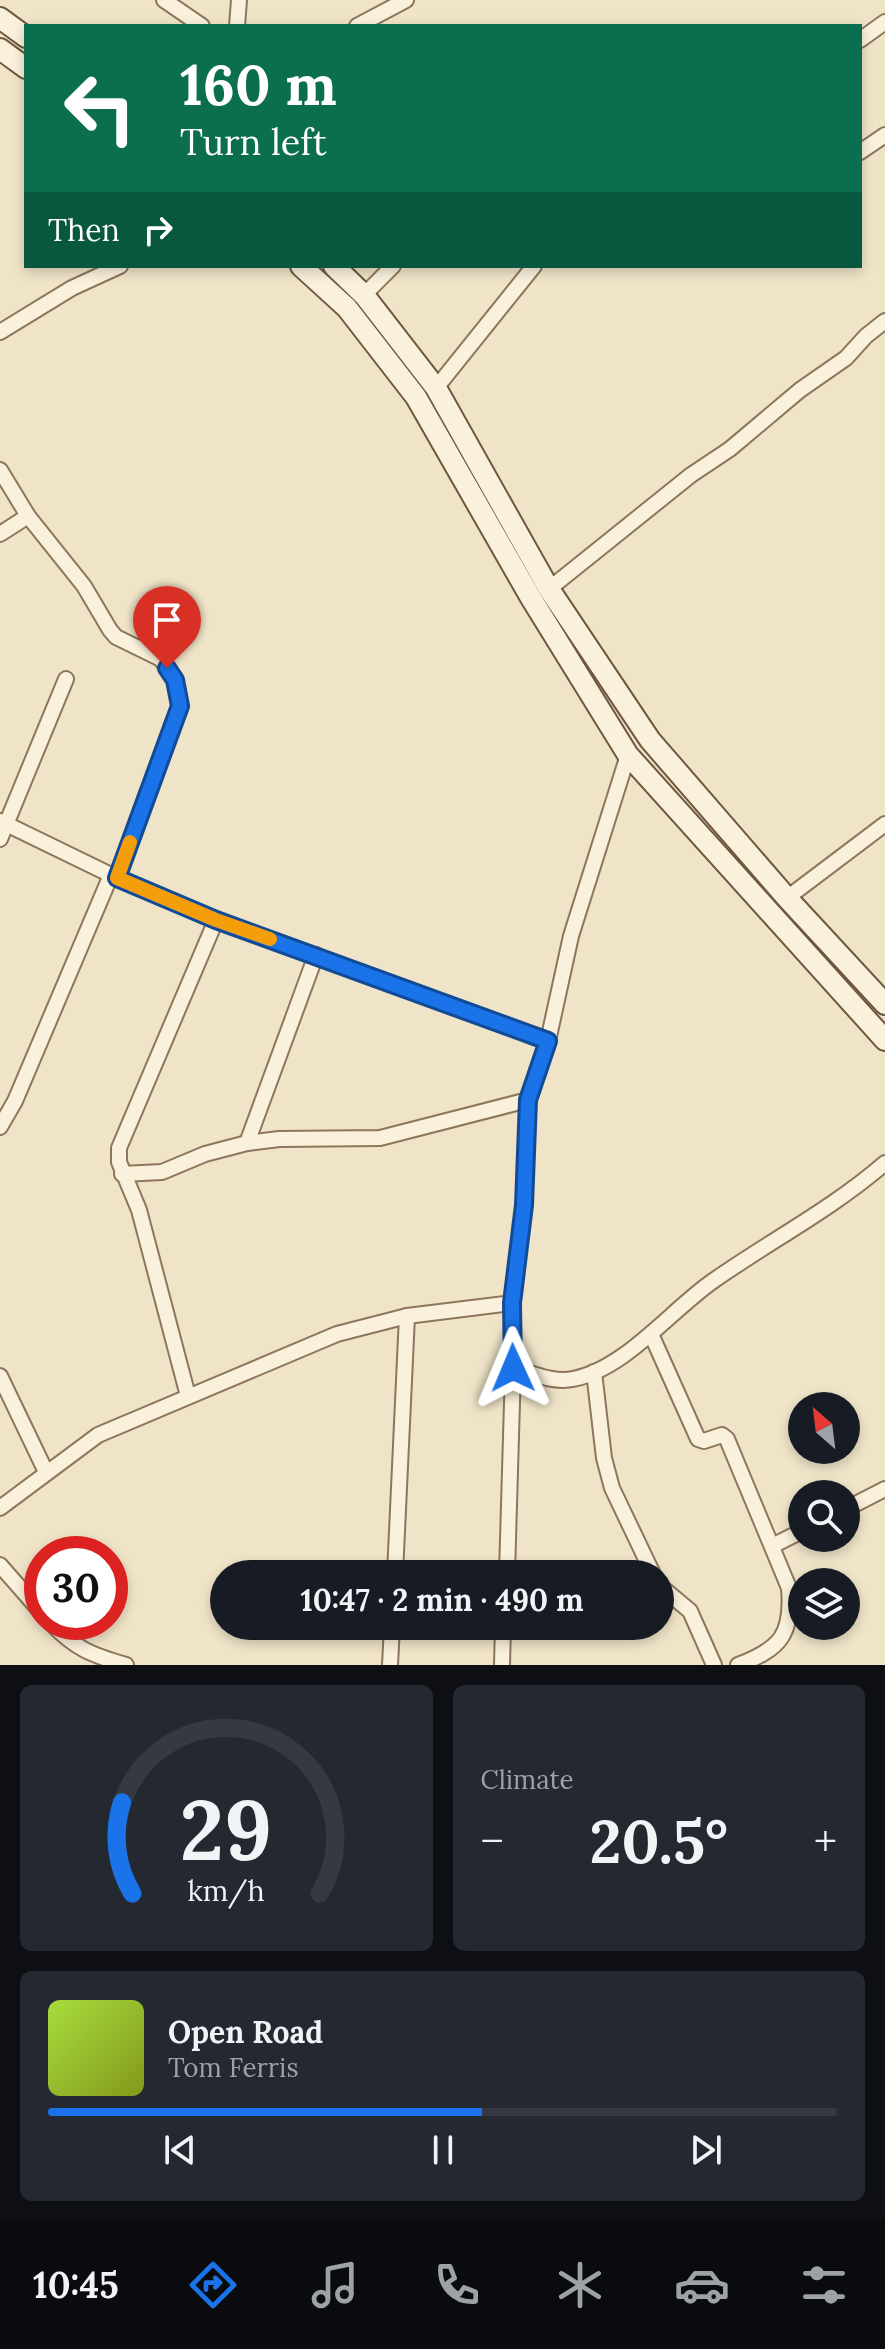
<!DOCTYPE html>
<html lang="en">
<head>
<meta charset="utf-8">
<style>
  body { margin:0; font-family:Lora,serif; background:#242831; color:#f1f3f6; height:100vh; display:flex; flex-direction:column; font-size:30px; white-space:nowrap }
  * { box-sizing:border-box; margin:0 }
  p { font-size:26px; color:#9ea1a6 }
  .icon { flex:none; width:44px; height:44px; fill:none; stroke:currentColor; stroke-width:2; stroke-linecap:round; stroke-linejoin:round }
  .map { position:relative; height:1665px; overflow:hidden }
  .drawer { display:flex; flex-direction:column; gap:20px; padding:20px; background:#0d0f14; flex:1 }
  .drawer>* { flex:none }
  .hud { position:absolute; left:24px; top:24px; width:838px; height:244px; border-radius:0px; box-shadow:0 4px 12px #0003; background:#0b6e4f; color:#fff; overflow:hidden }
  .needle { width:52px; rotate:332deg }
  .fabs { position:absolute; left:788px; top:1392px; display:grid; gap:16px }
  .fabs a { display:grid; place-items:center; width:72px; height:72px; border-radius:50%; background:#171b24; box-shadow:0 4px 12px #0003; font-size:40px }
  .speed { position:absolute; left:24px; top:1536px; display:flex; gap:16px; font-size:40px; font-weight:700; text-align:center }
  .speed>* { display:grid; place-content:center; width:104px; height:104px; border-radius:50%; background:#171b24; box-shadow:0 4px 12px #0003; line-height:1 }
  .speed .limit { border:12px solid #d22; background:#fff; color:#111 }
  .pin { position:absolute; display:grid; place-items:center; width:68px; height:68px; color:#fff; margin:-82px -34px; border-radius:50% 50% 50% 0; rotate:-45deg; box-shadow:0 0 8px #0007 }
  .pin .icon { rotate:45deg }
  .me { position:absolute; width:88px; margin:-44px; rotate:359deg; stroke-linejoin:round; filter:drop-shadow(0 0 6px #0008) }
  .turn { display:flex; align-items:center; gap:28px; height:168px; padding:0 24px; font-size:36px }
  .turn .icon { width:104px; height:104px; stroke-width:2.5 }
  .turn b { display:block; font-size:56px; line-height:68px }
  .then { display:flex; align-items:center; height:76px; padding:0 24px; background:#0003; gap:16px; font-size:30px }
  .big { font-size:60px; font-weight:700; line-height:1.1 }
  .drawer .widget { flex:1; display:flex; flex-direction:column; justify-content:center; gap:12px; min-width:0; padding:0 28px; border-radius:12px; background:#242831 }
  .drawer .dial { align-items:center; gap:0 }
  .dial svg { height:208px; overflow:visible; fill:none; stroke:#363941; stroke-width:7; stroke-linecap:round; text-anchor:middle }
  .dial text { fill:#f1f3f6; stroke:none }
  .song { display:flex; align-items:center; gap:24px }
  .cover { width:96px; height:96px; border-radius:12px; background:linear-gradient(135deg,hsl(80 70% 55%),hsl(70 70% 35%)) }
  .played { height:8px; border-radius:4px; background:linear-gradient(90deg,#1a73e8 55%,#363941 55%) }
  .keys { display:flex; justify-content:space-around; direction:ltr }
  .heat { display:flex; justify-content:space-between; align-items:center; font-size:44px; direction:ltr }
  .drawer .tiles { flex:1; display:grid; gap:20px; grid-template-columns:1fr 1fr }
  .widget:last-child { grid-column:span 2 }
  .trip { position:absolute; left:210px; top:1560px; width:464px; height:80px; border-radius:40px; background:#171b24; box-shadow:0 4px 12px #0003; font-weight:700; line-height:80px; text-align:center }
  .menu { display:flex; height:128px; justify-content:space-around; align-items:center; background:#090b0e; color:#9ea1a6 }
  .menu .icon { width:56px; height:56px }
  .menu .active { color:#1a73e8 }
  .menu b { font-size:36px; color:#f1f3f6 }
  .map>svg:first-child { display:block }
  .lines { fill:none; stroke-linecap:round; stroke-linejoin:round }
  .street-casing { stroke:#8d765c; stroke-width:18 }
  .secondary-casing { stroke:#6f573f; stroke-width:24 }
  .street { stroke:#faf1dc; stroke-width:14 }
  .secondary { stroke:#faf1dc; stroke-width:20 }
  .route-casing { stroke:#114b97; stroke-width:20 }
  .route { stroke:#1a73e8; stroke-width:14 }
  .slow { stroke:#f59e0b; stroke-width:14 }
</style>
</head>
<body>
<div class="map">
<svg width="885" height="1665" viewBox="0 0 885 1665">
  <rect width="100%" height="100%" fill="#f0e4c8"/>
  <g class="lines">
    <g class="street-casing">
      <g id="street">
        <path d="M164,0l38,26"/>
        <path d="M237,26l2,-26"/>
        <path d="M357,26l49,-26"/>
        <path d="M860,40l25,-18"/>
        <path d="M860,152l25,-17"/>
        <path d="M364,295l29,-29"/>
        <path d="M0,332l72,-44 48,-22"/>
        <path d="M436,388l98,-122"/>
        <path d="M0,470l28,46 56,70 26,44 6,7 45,22 14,21 5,26 -63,172"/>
        <path d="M0,534l28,-18"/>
        <path d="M549,589l142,-114 39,-26 70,-59 46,-32 20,-22 19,-15"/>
        <path d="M0,821l111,54 105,45 332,121"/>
        <path d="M0,839l66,-160"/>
        <path d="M787,898l98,-74"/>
        <path d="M0,1127l15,-26 96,-226"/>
        <path d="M247,1143l69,-188"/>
        <path d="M122,1174l40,-2 43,-18 42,-11 32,-4 101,-1 148,-38"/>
        <path d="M651,1334l47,105 6,2 18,-6 5,4 62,149c4,47 -9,61 -51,77"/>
        <path d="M513,1368c19,5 40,15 60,11 52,-10 97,-68 140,-98 57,-40 119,-72 172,-118"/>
        <path d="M594,1372l10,86 8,30 41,86"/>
        <path d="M0,1376l46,96"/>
        <path d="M188,1396l-49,-186 -20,-48v-14l97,-228"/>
        <path d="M0,1508l98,-73 239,-101 70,-18 105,-13"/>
        <path d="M846,1509l39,-20"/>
        <path d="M772,1546l30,-15"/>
        <path d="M0,1565l42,48"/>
        <path d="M395,1574l12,-258"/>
        <path d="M507,1574l6,-206 -1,-65 12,-98 4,-105 20,-59 23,-105 57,-181"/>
        <path d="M660,1586l30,25 24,54"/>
        <path d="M50,1622c25,27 42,33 76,43"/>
        <path d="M390,1665l2,-39"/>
        <path d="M502,1665l1,-39"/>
      </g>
    </g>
    <g class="secondary-casing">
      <g id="secondary">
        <path d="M0,18l26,19"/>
        <path d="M0,49l26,19"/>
        <path d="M301,266l46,42 69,89 115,201 97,157 257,285"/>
        <path d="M334,266l30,29 72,93 113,201 101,151 137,158 98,106"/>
      </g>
    </g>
    <use href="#street" class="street"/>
    <use href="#secondary" class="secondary"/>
  </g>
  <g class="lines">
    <g class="route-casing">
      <path id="route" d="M167,668l8,12 5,26 -63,172 99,42 332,121 -20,59 -4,105 -12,98 1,65"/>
    </g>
    <use href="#route" class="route"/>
    <path class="slow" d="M130,842l-13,36 99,42 54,19"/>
  </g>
</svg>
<div class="fabs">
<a><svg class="needle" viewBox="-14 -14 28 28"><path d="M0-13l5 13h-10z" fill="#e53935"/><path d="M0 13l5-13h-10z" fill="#9ea1a6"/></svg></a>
<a><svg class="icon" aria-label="search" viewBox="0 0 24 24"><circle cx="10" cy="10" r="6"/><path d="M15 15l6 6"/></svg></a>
<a><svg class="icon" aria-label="layers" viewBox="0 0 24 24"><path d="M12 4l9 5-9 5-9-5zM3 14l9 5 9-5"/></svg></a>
</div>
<div class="speed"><div class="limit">30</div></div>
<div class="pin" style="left:167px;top:668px;background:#d93025"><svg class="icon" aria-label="arrive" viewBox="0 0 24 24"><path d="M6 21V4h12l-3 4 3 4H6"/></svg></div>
<svg class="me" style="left:513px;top:1368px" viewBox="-20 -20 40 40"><path d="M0-17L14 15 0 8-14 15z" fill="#1a73e8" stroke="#fff" stroke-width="4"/></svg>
<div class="trip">10:47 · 2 min · 490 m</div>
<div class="hud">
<div class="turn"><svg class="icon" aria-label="left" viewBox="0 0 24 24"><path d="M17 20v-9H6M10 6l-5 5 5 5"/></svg><div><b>160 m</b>Turn left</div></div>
<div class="then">Then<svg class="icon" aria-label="right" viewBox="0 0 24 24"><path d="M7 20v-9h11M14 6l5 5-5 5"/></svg></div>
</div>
</div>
<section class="drawer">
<div class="tiles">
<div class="widget dial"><svg viewBox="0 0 100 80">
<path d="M14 69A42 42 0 1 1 86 69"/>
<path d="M14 69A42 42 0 0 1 10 34" stroke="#1a73e8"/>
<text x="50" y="56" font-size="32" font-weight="700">29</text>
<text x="50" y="72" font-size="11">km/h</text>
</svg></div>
<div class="widget"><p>Climate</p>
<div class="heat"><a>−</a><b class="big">20.5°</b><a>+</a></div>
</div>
<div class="widget">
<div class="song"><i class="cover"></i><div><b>Open Road</b><p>Tom Ferris</p></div></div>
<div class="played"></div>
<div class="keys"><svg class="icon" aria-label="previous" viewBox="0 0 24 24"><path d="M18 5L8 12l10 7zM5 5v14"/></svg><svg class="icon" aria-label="pause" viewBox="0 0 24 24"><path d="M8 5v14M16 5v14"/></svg><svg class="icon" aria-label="next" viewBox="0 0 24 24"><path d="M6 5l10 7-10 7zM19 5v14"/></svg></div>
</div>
</div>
</section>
<nav class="menu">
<b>10:45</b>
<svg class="icon active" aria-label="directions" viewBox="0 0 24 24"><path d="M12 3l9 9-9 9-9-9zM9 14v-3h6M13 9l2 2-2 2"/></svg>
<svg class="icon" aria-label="music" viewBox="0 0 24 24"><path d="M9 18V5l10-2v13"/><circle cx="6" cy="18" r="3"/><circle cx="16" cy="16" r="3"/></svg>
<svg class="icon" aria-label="phone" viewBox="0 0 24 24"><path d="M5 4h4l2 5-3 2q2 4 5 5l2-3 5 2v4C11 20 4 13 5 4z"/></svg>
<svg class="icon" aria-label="climate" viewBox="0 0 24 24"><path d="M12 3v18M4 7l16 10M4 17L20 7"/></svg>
<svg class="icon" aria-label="car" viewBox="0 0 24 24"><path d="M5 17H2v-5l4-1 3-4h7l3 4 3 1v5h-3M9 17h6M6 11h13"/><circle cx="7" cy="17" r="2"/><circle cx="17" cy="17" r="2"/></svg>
<svg class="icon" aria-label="filters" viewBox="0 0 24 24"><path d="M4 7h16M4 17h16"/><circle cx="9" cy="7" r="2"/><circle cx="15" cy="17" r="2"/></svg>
</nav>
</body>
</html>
